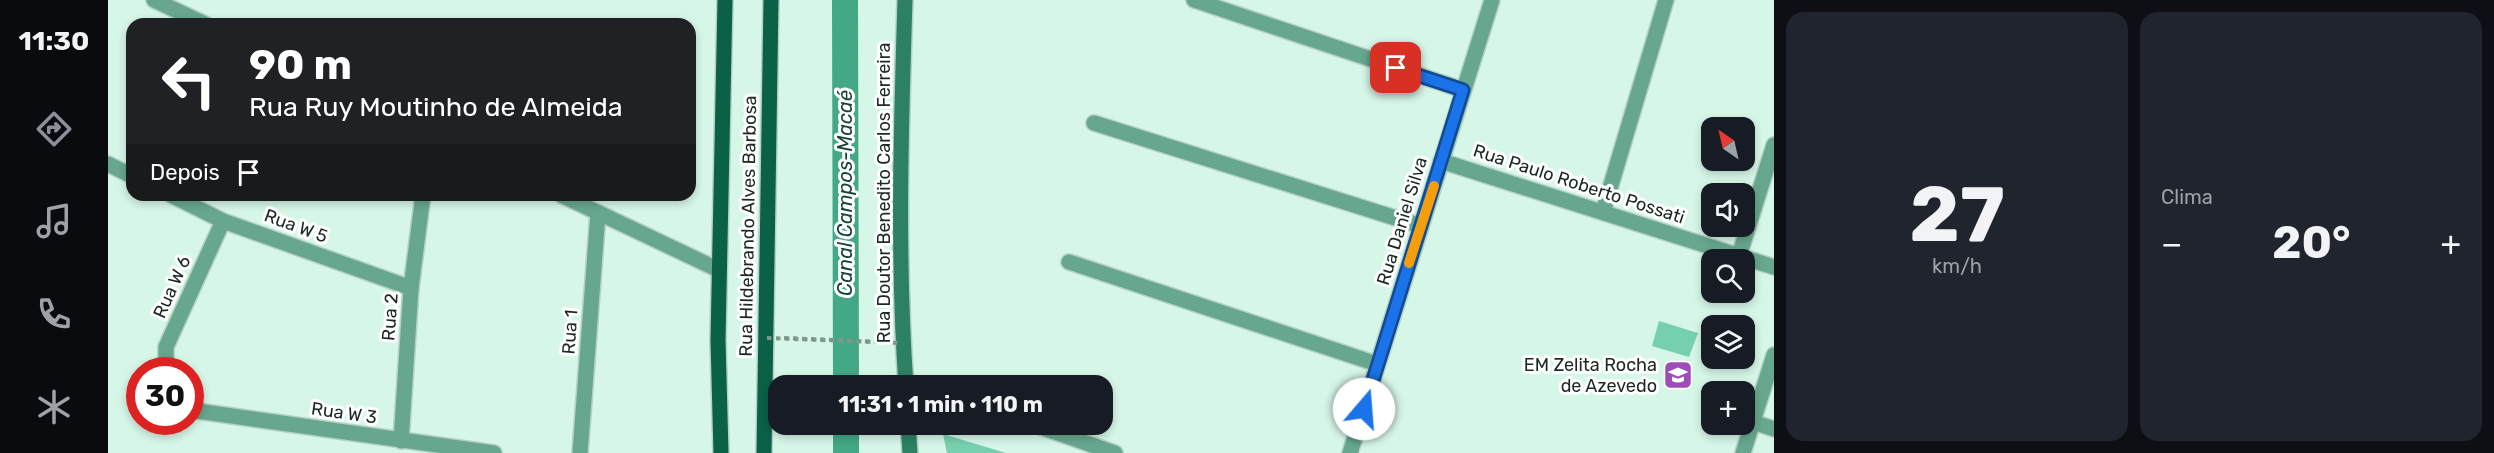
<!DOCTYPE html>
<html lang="pt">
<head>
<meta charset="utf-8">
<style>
  body { margin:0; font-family:Rubik,sans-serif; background:#20242c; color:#f1f3f6; height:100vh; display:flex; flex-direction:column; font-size:22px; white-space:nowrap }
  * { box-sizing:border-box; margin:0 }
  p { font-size:20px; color:#9ea1a6 }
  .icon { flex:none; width:33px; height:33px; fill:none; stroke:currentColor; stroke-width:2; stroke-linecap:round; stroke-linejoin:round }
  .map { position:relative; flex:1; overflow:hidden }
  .drawer { display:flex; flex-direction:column; gap:12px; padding:12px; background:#0d0f14; width:720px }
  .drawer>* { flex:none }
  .banner { position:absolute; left:18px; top:18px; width:570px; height:183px; border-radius:18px; box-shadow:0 3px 9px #0003; background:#202124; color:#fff; overflow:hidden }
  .needle { width:39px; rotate:326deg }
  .tools { position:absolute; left:1593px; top:117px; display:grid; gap:12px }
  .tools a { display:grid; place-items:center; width:54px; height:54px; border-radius:12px; background:#171b24; box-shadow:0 3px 9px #0003; font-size:30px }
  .speed { position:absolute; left:18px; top:357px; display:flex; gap:12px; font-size:30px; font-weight:700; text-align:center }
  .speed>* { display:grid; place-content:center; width:78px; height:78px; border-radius:50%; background:#171b24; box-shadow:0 3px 9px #0003; line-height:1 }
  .speed .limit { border:9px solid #d22; background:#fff; color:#111 }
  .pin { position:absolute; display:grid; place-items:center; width:51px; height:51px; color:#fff; margin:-26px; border-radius:12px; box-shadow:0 3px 9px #0006 }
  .me { position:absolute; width:66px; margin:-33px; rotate:18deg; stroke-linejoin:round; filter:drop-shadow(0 0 4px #0008) }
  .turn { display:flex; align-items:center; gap:21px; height:126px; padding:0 24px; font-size:27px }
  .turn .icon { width:78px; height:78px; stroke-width:2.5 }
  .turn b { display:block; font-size:42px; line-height:51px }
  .then { display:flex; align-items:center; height:57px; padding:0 24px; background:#0003; gap:12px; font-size:22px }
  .big { font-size:45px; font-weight:700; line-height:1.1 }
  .drawer .tile { flex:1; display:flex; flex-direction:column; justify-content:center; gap:9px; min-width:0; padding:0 21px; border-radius:18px; background:#20242c }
  .drawer .dial { align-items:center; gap:0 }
  .dial b { font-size:78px; line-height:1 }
  .heat { display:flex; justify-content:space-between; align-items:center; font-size:33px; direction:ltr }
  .drawer .tiles { flex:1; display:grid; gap:12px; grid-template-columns:repeat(2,1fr) }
  .trip { position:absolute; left:660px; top:375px; width:345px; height:60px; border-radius:18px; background:#171b24; box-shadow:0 3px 9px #0003; font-weight:700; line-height:60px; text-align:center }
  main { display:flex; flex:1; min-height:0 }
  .tab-bar { display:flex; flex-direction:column; width:108px; justify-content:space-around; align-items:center; background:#090b0e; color:#9ea1a6 }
  .tab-bar .icon { width:42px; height:42px }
  .tab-bar .on { color:#8c9099 }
  .tab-bar b { font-size:27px; color:#f1f3f6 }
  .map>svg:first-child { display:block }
  .green { fill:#77d0ad }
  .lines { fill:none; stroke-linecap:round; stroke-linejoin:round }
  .canal { stroke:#42a885; stroke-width:26 }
  .street-casing { stroke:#b5d1c5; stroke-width:18 }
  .secondary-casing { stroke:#b5d1c5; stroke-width:18 }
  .primary-casing { stroke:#b5d1c5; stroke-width:18 }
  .path { stroke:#7f968c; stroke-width:4; stroke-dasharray:4.5 4.5; stroke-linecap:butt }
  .street { stroke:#67a78d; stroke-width:15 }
  .secondary { stroke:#2c8063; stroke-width:15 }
  .primary { stroke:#0b6148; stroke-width:15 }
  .path-bridge { stroke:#7f968c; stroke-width:4; stroke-dasharray:4.5 4.5; stroke-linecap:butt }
  .route-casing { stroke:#114b97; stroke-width:15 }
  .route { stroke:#1a73e8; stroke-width:10 }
  .slow { stroke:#f59e0b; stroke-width:10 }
  .labels { text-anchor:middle; stroke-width:6; stroke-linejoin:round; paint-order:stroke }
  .street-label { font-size:18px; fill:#1c2823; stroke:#fff }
  .poi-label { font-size:18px; fill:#1c2823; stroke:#fff; text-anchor:end }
  .water-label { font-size:20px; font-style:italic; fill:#184334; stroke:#fff }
</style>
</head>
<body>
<main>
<nav class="tab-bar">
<b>11:30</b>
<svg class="icon on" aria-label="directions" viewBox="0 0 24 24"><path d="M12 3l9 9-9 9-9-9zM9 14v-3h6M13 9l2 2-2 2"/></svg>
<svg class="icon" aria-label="music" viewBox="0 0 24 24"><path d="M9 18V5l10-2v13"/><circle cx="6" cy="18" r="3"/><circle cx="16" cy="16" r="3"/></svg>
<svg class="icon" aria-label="phone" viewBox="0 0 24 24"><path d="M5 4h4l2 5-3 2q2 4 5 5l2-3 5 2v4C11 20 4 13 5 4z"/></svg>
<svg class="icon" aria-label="climate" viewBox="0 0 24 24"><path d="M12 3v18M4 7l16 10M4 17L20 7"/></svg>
</nav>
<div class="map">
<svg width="1666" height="453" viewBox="0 0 1666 453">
  <rect width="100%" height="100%" fill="#d6f6e8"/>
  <g class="green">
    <path d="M1551,321l39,12 -9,24 -37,-11z"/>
    <path d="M835,434l63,19h-59z"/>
  </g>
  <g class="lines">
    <g class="canal">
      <path d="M737,0l1,386"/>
      <path d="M738,424v29"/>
    </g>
    <g class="street-casing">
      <g id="street">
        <path d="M46,0l51,24"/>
        <path d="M1086,0l269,90"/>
        <path d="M986,123l327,103"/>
        <path d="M1333,161l333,106"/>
        <path d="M0,164l24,12"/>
        <path d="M63,195l52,26 188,67"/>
        <path d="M453,195l158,75"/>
        <path d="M1495,212l63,-212"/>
        <path d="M1631,256l35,-111"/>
        <path d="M961,262l308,102"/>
        <path d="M58,370v-23l57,-126"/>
        <path d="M798,381l11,5"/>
        <path d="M82,407l7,4 297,42"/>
        <path d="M1645,422l21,7"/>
        <path d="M924,424l83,29"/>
        <path d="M293,441l10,-153 12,-93"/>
        <path d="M472,453l18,-240"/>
        <path d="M1242,453l142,-453"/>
        <path d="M1635,453l31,-98"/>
      </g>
    </g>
    <g class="secondary-casing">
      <g id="secondary">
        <path d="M797,0c-4,128 -8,258 1,386"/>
        <path d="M800,424l2,29"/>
      </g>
    </g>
    <g class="primary-casing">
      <g id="primary">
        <path d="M613,453l-3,-113 7,-340"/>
        <path d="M656,453l7,-453"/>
      </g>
    </g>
    <path class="path" d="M676,338l100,4"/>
    <use href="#street" class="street"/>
    <use href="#secondary" class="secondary"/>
    <use href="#primary" class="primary"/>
    <path class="path-bridge" d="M659,338l135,5"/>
  </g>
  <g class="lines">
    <g class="route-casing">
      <path id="route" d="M1256,409l99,-319 -67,-22"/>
    </g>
    <use href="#route" class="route"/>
    <path class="slow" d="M1301,263l25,-77"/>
  </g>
  <defs>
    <g id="school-square" transform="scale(1.5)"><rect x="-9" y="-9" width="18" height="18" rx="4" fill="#9f4cbb" stroke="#fff"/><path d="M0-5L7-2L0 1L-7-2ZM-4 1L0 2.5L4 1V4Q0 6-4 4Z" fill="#fff"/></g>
  </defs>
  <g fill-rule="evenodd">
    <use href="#school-square" x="1570" y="375"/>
  </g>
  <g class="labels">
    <g class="street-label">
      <text transform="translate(1471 184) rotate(18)" y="6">Rua Paulo Roberto Possati</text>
      <text transform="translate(776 193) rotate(-90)" y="6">Rua Doutor Benedito Carlos Ferreira</text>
      <text transform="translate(1294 221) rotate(-73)" y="6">Rua Daniel Silva</text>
      <text transform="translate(188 226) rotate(20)" y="6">Rua W 5</text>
      <text transform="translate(640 226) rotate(-89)" y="6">Rua Hildebrando Alves Barbosa</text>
      <text transform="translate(64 287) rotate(-66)" y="6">Rua W 6</text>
      <text transform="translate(282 317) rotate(-86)" y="6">Rua 2</text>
      <text transform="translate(462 332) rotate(-86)" y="6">Rua 1</text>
      <text transform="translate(236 413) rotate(8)" y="6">Rua W 3</text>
    </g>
    <g class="poi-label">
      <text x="1549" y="371">EM Zelita Rocha<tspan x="1549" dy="21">de Azevedo</tspan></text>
    </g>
    <g class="water-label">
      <text transform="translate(737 193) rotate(-90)" y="7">Canal Campos-Macaé</text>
    </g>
  </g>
</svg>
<div class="tools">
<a><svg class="needle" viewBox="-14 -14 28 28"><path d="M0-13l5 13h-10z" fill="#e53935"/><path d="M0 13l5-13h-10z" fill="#9ea1a6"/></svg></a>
<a><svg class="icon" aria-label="sound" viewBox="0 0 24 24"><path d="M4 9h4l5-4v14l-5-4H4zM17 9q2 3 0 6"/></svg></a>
<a><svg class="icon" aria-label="search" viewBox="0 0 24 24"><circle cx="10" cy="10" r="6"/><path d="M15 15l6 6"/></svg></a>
<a><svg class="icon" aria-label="layers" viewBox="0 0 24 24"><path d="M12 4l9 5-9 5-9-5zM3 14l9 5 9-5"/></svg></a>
<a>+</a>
</div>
<div class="speed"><div class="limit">30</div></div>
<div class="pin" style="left:1288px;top:68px;background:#d93025"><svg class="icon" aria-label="arrive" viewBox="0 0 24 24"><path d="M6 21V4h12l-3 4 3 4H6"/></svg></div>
<svg class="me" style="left:1256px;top:409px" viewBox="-20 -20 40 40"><circle r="19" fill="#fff"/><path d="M0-13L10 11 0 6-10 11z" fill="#1a73e8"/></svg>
<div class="trip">11:31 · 1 min · 110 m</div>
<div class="banner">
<div class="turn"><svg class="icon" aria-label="left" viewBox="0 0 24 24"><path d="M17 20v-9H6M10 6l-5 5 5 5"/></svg><div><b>90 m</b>Rua Ruy Moutinho de Almeida</div></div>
<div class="then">Depois<svg class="icon" aria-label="arrive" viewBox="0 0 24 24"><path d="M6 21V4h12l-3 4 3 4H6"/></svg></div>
</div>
</div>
<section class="drawer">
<div class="tiles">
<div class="tile dial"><b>27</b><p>km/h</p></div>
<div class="tile"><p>Clima</p>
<div class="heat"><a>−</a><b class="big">20°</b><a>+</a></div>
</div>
</div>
</section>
</main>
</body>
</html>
